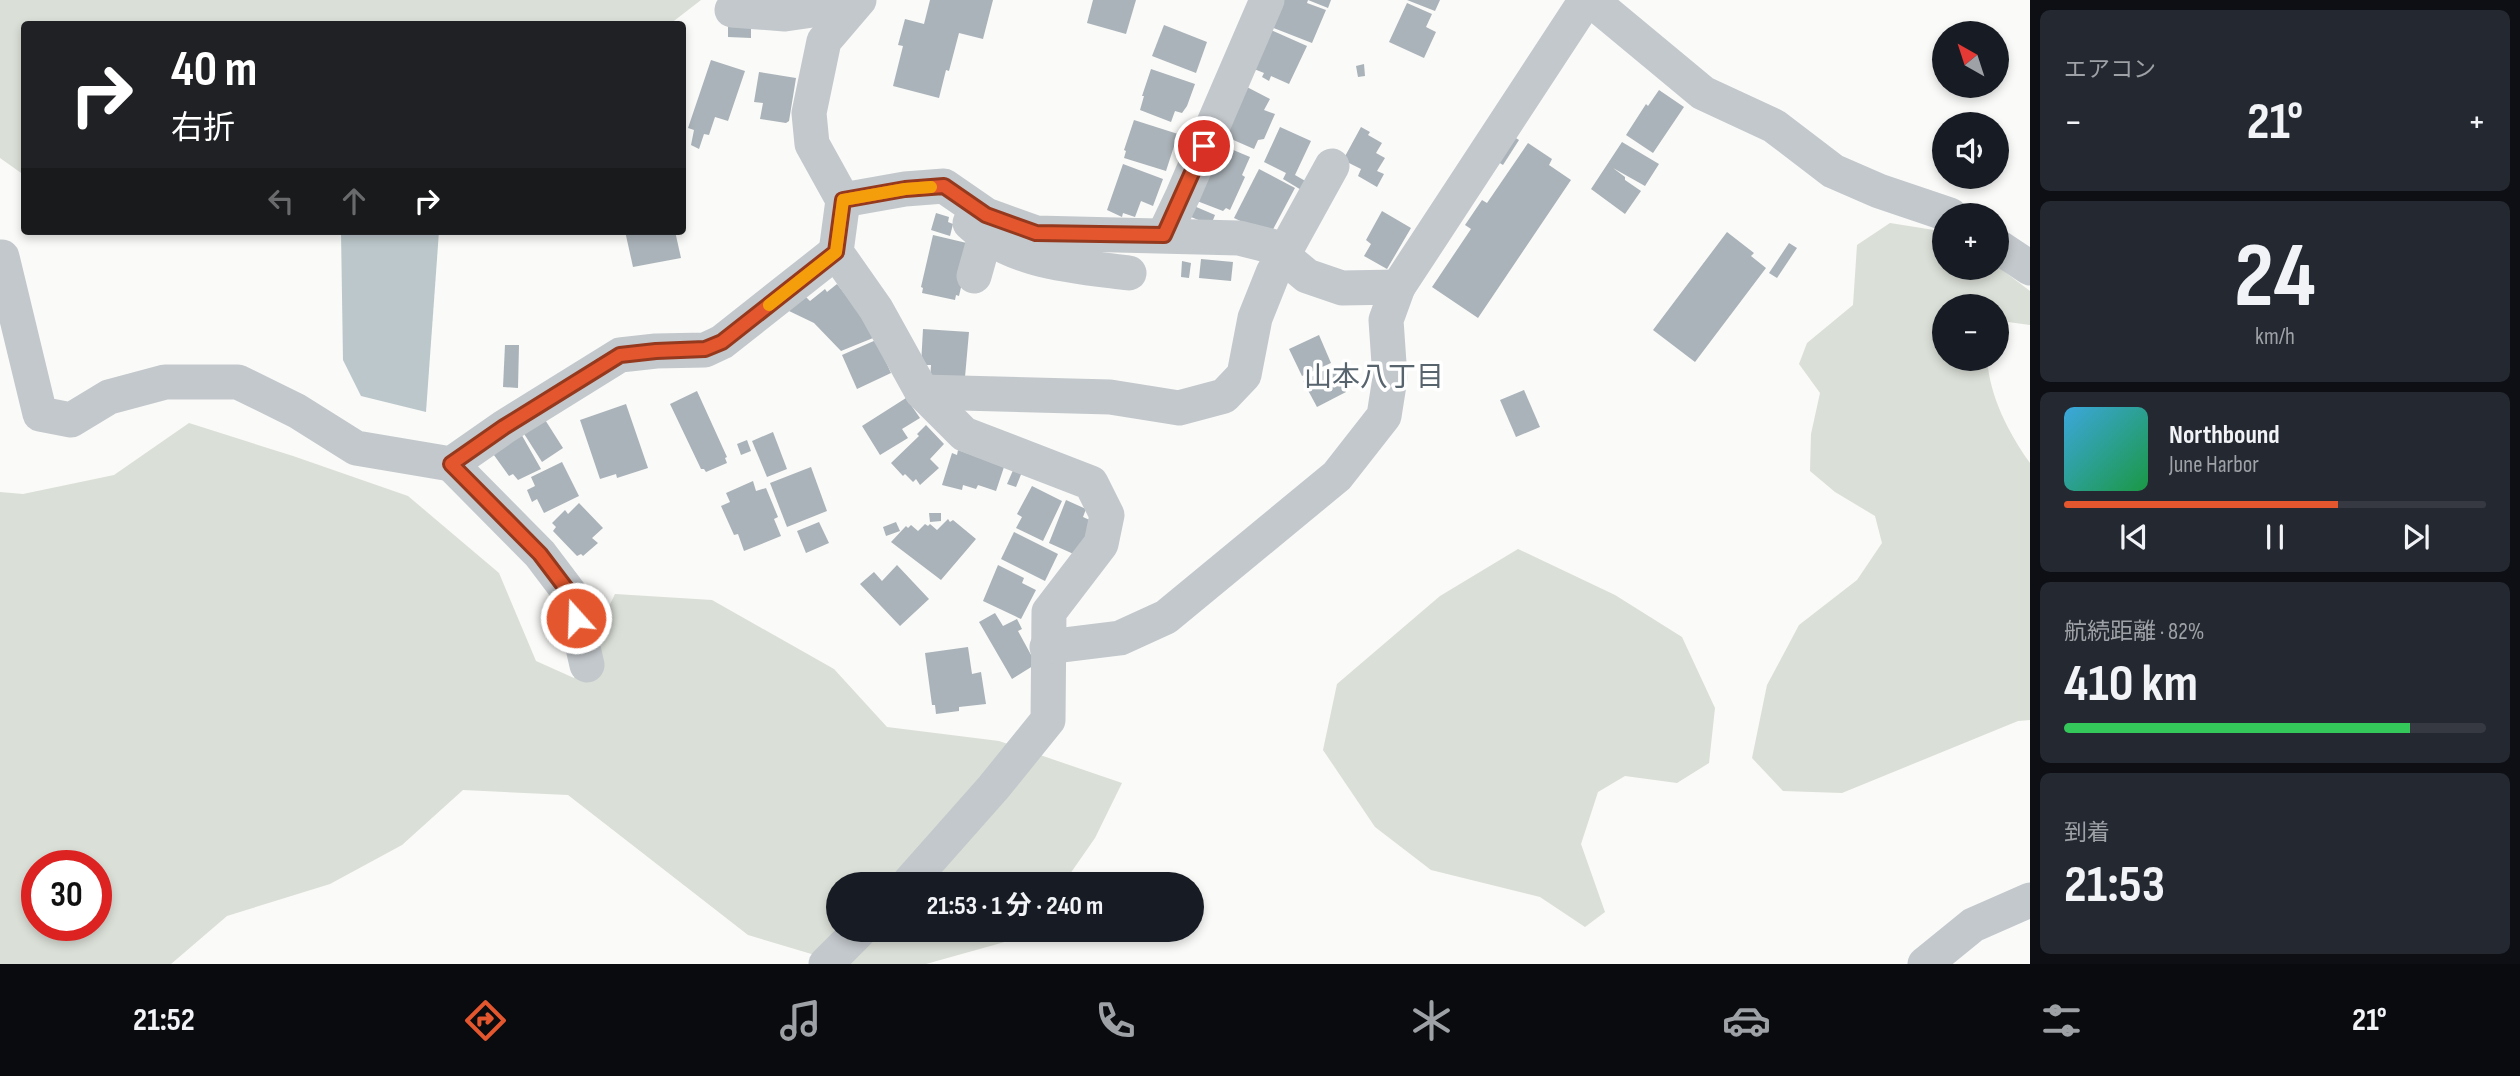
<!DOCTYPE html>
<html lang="ja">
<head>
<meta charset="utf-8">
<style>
  body { margin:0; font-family:"Sofia Sans Condensed","Noto Sans JP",sans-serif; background:#242831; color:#f1f3f6; height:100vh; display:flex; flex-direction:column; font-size:26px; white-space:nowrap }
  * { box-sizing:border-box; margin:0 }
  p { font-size:23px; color:#9ea1a6 }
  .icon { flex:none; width:38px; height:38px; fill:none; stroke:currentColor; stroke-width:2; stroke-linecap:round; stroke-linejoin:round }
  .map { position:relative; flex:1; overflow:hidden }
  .side { display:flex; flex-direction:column; gap:10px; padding:10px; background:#0d0f14; width:490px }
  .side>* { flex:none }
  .banner { position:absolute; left:21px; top:21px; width:665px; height:214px; border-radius:7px; box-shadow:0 4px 10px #0003; background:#202124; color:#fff; overflow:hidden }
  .needle { width:46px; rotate:321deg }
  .controls { position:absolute; left:1932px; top:21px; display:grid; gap:14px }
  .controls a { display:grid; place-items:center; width:77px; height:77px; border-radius:50%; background:#171b24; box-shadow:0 4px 10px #0003; font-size:35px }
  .speed { position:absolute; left:21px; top:850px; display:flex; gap:14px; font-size:35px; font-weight:700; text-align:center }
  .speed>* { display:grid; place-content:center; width:91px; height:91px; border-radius:50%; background:#171b24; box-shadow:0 4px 10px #0003; line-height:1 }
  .speed .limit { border:10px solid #d22; background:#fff; color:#111 }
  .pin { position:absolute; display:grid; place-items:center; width:60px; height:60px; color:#fff; margin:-30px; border:4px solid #fff; border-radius:50%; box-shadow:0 2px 7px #0007 }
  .me { position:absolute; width:77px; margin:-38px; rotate:340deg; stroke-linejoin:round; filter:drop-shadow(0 0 5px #0008) }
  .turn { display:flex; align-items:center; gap:24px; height:147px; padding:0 35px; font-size:32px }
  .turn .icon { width:91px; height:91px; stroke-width:2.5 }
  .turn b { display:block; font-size:49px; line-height:60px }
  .lanes { display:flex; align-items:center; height:66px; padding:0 35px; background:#0003; justify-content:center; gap:35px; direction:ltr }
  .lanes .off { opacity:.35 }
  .big { font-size:52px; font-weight:700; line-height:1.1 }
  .side .card { flex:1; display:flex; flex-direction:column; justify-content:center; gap:10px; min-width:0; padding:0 24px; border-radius:10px; background:#242831 }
  .side .dial { align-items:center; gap:0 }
  .dial b { font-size:91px; line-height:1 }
  .song { display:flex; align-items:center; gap:21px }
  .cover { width:84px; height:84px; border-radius:10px; background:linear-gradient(135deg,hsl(200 70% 55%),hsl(140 70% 35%)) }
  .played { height:7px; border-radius:4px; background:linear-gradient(90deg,#e4572e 65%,#363941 65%) }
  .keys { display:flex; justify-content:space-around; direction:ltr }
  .heat { display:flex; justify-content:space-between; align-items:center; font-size:38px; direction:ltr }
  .charge { height:10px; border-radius:5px; background:linear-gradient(90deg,#34c759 82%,#363941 0) }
  .trip { position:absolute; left:826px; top:872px; width:378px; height:70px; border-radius:35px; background:#171b24; box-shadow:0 4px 10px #0003; font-weight:700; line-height:70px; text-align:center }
  .tabs { display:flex; height:112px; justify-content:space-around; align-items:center; background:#090b0e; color:#9ea1a6 }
  .tabs .icon { width:49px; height:49px }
  .tabs .selected { color:#e4572e }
  .tabs b { font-size:32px; color:#f1f3f6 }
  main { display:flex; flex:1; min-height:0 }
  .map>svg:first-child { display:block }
  .green { fill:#dadfd7; fill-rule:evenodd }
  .water { fill:#bbc7cb }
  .building { fill:#aab3b9 }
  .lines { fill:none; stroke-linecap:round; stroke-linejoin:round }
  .minor { stroke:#c3c8cc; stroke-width:35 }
  .route-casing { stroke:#94391e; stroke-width:18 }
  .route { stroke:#e4572e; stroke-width:12 }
  .slow { stroke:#f59e0b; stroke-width:12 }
  .labels { text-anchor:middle; stroke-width:7; stroke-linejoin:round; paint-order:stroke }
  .neighbourhood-label { font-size:28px; fill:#57646e; stroke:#fff }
</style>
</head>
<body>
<main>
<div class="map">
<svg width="2030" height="964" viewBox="0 0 2030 964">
  <rect width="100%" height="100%" fill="#fafaf8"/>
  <g class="green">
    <path d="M0,0h701l-31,24h-646v151l-24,-17z"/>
    <path d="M1890,223l44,7 10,6v32h53v-2l33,25v34l-22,-3 -11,14v-30h-53v53h43c3,38 21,73 43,104v257l-12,1 -176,72 -59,-2 -31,-33 15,-73 32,-60 58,-45 25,-37 -7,-27 -40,-24 -25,-21 1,-37 9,-41 -21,-29 8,-21 46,-38 4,-60z"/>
    <path d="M189,423l104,33 115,40 91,77 37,88 38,17 41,-84 97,6 122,69 53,58 112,14 123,42 -27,55 -32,46h-225v45h193l-5,7 -100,28h-81l-97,-29 -180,-140 -105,-5 -61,55 -72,39 -103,32 -56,48h-171v-472l23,2 91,-19zM37,866h59v60h-59z"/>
    <path d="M1518,549l97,46 67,42 33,71 -6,55 -32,20 -52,-7 -27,16 -17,52 24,68 -20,15 -45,-30 -109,-27 -56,-43 -52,-77 14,-66 103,-88z"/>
  </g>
  <path class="water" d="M341,231h98l-13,181 -65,-16 -18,-36z"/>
  <g class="building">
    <path d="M930,0h63l-10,39 -24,-6 -10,38 -3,-1 -7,28 -46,-12 10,-40 -5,-1 7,-26 19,5z"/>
    <path d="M1093,0h43l-10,34 -39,-11z"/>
    <path d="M1283,0h48l-3,8 -20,-8 -1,3 19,7 -14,33 -41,-16z"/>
    <path d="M1407,0h33l-5,11z"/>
    <path d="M1407,3l25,11 -6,13 10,5 -12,26 -35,-16z"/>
    <path d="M1164,25l43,17 -11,31 -44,-17z"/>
    <path d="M728,26h23v12l-23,-1z"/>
    <path d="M1271,30l36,16 -18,38 -18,-8 -2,5 -7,-4 2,-4 -10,-4z"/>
    <path d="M711,60l34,11 -17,50 -13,-4 -6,18 -5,-1 -5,15 -8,-4 3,-15 -6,-2z"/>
    <path d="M1364,64l1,12 -7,1 -2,-11z"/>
    <path d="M1151,69l44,15 -8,22 -5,7 -7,-2 -4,11 -31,-12 4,-14h-2z"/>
    <path d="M759,72l37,6 -7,43 -3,2 -26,-4 3,-16 -9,-1z"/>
    <path d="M1245,86l25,13 -6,11 11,4 -11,25 -6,1 -4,9 -32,-14z"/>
    <path d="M1659,90l25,17 -31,46 -27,-18 20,-31 2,2z"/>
    <path d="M1134,120l44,14 -12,37 -42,-13 2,-7 -2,-1z"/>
    <path d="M1280,127l31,14 -16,34 12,7 -4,9 -20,-12 3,-6 -22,-11z"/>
    <path d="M1361,127l9,5 -2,3 14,8 -6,10 9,5 -8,13 7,3 -7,13 -19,-11 3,-7 -18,-9z"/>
    <path d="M1511,135l8,5 -16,25 -8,-5z"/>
    <path d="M1622,142l37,22 -14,22 -32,-18 12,9v3l16,11 -16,23 -34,-25z"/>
    <path d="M1528,143l24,16 -3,6 22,15 -93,138 -46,-31 39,-58 -6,-4 17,-25 5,3z"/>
    <path d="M1219,144l31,13 -8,18 3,2 -15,33 -4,-2 -3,3 -26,-10z"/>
    <path d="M1123,164l40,15 -10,27 -12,-5 -6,16 -12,-4 -1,4 -15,-7z"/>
    <path d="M1259,169l36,19 -25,47 -36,-17z"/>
    <path d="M1194,206l21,9 -4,10 -20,-8z"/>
    <path d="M1382,211l29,17 -24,41 -23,-13 7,-12 -5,-4z"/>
    <path d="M936,213l13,4 -1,5 5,2 -3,12 -19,-6z"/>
    <path d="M625,231h50l6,27 -48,9z"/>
    <path d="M1727,232l27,21 -3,3 15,12 -71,94 -42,-32z"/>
    <path d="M933,235l38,9 -12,52 -3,-1 -1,5 -33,-7 1,-5 -2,-1z"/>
    <path d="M1789,243l8,5 -20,30 -8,-5z"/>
    <path d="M1201,259l32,3 -2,19 -32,-3z"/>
    <path d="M1182,261l9,2 -2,15 -8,-1z"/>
    <path d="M837,284l41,52 -37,15 -27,-28 -25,-12 16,-15 5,5 15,-12 2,3z"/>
    <path d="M923,329l46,3 -4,45 -35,2 1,-14h-10z"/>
    <path d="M1319,335l12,28 -29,13 -13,-27z"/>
    <path d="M876,340l15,33 -34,16 -15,-34z"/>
    <path d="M505,345h14l-1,43 -15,-1z"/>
    <path d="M1333,366l13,26 -29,15 -14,-26z"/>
    <path d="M1524,390l16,37 -24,10 -16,-37z"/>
    <path d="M697,391l30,66 -2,1 2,5 -21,9 -2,-3h-3l-31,-65z"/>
    <path d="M906,398l14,20 -18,11 6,9 -28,17 -18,-29z"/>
    <path d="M626,404l22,64 -31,10 -1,-4 -16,5 -20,-59z"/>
    <path d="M542,415l21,33 -21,14 -21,-33z"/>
    <path d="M926,425l18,19 -14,15 9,9 -19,17 -4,-6 -3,3 -8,-8 -2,2 -12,-13 28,-27 -2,-2z"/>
    <path d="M520,432l21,37 -23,11 -5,-6 -4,2 -18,-25z"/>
    <path d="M773,432l14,37 -20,8 -15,-36z"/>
    <path d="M747,440l4,11 -10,4 -4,-11z"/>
    <path d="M958,450l46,17 -8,24 -18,-6 -2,4 -13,-4 -1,5 -20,-5 10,-32 5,2z"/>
    <path d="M562,462l17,34 -35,17 -7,-14 -5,3 -5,-12 8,-4 -4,-9z"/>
    <path d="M811,467l16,44 -40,16 -17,-44z"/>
    <path d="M1014,468l8,4 -6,15 -9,-3z"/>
    <path d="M753,481l3,10 10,-3 12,29 -4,2 7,17 -37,15 -6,-17 -4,1 -13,-29 9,-4 -4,-9z"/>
    <path d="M1032,486l30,15 -19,40 -27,-13 6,-11 -5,-3z"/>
    <path d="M1066,500l20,9 -3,8 11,5 -16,34 -29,-13z"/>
    <path d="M579,503l24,25 -11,10 6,5 -15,13 -2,-2 -4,2 -24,-25 3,-4 -4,-4 13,-13 3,4z"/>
    <path d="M929,513h12v8l-11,1z"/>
    <path d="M948,519l2,3 3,-2 23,19 -35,41 -50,-38 15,-16 2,2 3,-3 7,6 7,-7 3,2 2,-2 7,6z"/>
    <path d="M819,522l10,21 -23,10 -9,-22z"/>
    <path d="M896,522l4,9 -14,5 -3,-9z"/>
    <path d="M1014,532l44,22 -13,27 -44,-22z"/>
    <path d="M897,565l32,34 -29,27 -40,-42 14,-12 8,9z"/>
    <path d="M998,565l26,13 -2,5 14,7 -15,29 -38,-18z"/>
    <path d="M995,613l8,13 14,-7 5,10 -4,2 18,33 -24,15 -33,-57z"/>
    <path d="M968,647l4,27 9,-2 5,32 -27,3v4l-23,3 -1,-9h-3l-7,-52z"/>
  </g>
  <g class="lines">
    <g class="minor">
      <path d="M859,0l-35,41 -15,72 3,31 31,56 -7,52 40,57 46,83 42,42 127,49 16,32 -6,29 -52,68 -1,108 -55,68 -85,96"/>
      <path d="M1591,0l112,93 71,33 59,45 46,20 71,24"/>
      <path d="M732,10l53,4 69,-10"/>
      <path d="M843,200l62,-11 39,-3 42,29 50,18 203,5 32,8 36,30 35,12 56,-1"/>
      <path d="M970,223c43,40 103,43 159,50"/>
      <path d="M1164,235l19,-40 84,-195"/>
      <path d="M1997,246l33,22"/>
      <path d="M0,257h2l38,157 31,6 38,-23 56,-15h73l59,29 59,37 95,16 53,-37 116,-72 36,-4 49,-1 17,-8 114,-90"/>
      <path d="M974,276l11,-39"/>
      <path d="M922,392l188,5 69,11 45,-12 20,-21 11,-57 18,-45 59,-107"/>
      <path d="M451,464l89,90 31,41 16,70"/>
      <path d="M1047,647l73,-9 46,-21 171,-141 47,-60 6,-38 -4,-58 12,-33 188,-287"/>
      <path d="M826,964l35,-35"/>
      <path d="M1925,964l48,-39 57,-25"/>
    </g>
  </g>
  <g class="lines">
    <g class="route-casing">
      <path id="route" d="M576,618l-5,-23 -31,-41 -89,-90 53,-37 116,-72 36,-4 49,-2 17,-7 114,-90 7,-52 62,-11 39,-3 42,29 50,18 128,2 40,-89"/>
    </g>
    <use href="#route" class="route"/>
    <path class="slow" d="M769,305l67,-53 7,-52 62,-11 26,-2"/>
  </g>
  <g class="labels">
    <g class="neighbourhood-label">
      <text x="1374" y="386">山本八丁目</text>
    </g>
  </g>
</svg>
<div class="controls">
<a><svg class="needle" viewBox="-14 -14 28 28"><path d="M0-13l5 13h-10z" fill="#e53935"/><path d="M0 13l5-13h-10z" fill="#9ea1a6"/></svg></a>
<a><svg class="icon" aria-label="sound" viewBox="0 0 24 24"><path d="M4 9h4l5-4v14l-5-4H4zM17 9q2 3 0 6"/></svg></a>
<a>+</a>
<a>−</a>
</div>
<div class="speed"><div class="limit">30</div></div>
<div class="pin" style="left:1204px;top:146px;background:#d93025"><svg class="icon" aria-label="arrive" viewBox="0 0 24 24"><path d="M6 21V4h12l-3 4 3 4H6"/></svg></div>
<svg class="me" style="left:576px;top:618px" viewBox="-20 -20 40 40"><circle r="17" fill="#e4572e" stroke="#fff" stroke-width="3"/><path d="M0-11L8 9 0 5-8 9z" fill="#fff"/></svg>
<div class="trip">21:53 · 1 分 · 240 m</div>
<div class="banner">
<div class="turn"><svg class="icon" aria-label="right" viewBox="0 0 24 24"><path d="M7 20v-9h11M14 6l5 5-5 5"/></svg><div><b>40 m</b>右折</div></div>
<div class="lanes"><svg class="icon off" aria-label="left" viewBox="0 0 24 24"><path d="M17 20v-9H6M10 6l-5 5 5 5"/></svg><svg class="icon off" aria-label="ahead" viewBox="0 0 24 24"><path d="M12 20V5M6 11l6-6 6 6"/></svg><svg class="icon" aria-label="right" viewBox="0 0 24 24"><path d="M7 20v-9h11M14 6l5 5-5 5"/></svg></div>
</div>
</div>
<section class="side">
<div class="card"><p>エアコン</p>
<div class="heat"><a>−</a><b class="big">21°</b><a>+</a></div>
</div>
<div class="card dial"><b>24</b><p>km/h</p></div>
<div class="card">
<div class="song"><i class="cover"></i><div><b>Northbound</b><p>June Harbor</p></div></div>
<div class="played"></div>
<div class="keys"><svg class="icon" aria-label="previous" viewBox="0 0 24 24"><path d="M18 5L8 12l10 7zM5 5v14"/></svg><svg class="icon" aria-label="pause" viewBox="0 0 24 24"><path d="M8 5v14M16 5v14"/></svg><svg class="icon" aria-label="next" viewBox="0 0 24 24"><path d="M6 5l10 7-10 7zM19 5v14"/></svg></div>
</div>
<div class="card"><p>航続距離 · 82%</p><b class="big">410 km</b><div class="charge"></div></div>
<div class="card"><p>到着</p><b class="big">21:53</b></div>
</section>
</main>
<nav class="tabs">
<b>21:52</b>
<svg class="icon selected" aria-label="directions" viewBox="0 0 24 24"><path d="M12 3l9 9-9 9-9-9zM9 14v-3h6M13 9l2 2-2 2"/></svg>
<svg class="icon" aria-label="music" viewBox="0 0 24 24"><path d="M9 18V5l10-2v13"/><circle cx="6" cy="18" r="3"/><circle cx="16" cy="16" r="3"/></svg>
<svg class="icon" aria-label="phone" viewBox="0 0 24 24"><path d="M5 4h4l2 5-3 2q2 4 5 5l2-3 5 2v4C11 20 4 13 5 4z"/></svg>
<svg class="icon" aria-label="climate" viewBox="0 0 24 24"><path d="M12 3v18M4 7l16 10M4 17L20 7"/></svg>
<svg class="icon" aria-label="car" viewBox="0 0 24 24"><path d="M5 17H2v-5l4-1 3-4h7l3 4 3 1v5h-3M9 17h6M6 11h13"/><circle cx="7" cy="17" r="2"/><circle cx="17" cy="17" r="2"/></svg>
<svg class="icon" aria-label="filters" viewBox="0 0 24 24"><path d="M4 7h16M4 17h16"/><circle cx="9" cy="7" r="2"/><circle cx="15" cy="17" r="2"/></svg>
<b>21°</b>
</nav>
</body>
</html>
